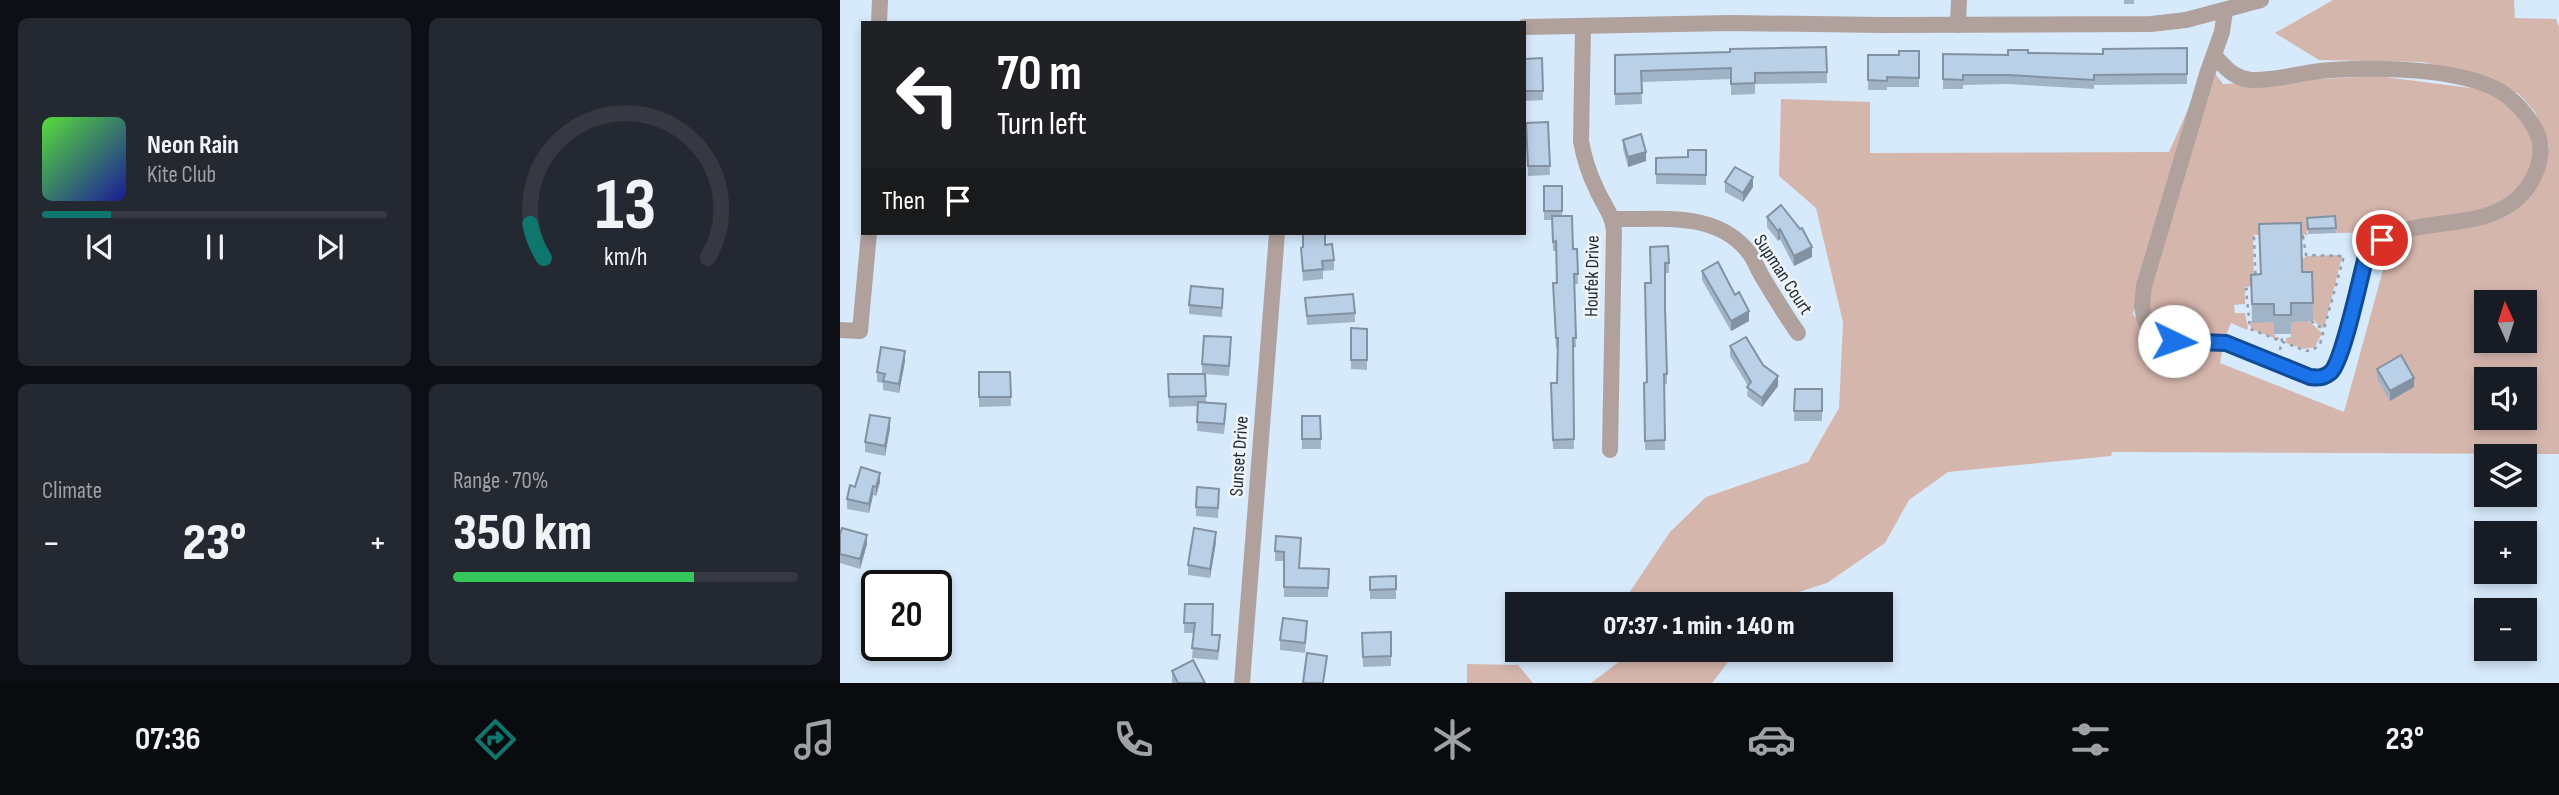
<!DOCTYPE html>
<html lang="en">
<head>
<meta charset="utf-8">
<style>
  body { margin:0; font-family:"Sofia Sans Condensed",sans-serif; background:#242831; color:#f1f3f6; height:100vh; display:flex; flex-direction:column; font-size:26px; white-space:nowrap }
  * { box-sizing:border-box; margin:0 }
  p { font-size:23px; color:#9ea1a6 }
  .icon { flex:none; width:38px; height:38px; fill:none; stroke:currentColor; stroke-width:2; stroke-linecap:round; stroke-linejoin:round }
  .map { position:relative; flex:1; overflow:hidden }
  .details { display:flex; flex-direction:column; gap:18px; padding:18px; background:#0d0f14; width:840px }
  .details>* { flex:none }
  .guide { position:absolute; left:21px; top:21px; width:665px; height:214px; border-radius:0px; box-shadow:0 4px 10px #0003; background:#202124; color:#fff; overflow:hidden }
  .needle { width:46px; rotate:357deg }
  .tools { position:absolute; left:1634px; top:290px; display:grid; gap:14px }
  .tools a { display:grid; place-items:center; width:63px; height:63px; border-radius:0px; background:#171b24; box-shadow:0 4px 10px #0003; font-size:35px }
  .speed { position:absolute; left:21px; top:570px; display:flex; gap:14px; font-size:35px; font-weight:700; text-align:center }
  .speed>* { display:grid; place-content:center; width:91px; height:91px; border-radius:50%; background:#171b24; box-shadow:0 4px 10px #0003; line-height:1 }
  .speed .limit { border:4px solid #111; border-radius:10px; background:#fff; color:#111 }
  .pin { position:absolute; display:grid; place-items:center; width:60px; height:60px; color:#fff; margin:-30px; border:4px solid #fff; border-radius:50%; box-shadow:0 2px 7px #0007 }
  .me { position:absolute; width:77px; margin:-38px; rotate:93deg; stroke-linejoin:round; filter:drop-shadow(0 0 5px #0008) }
  .turn { display:flex; align-items:center; gap:24px; height:147px; padding:0 21px; font-size:32px }
  .turn .icon { width:91px; height:91px; stroke-width:2.5 }
  .turn b { display:block; font-size:49px; line-height:60px }
  .then { display:flex; align-items:center; height:66px; padding:0 21px; background:#0003; gap:14px; font-size:26px }
  .big { font-size:52px; font-weight:800; line-height:1.1 }
  .details .widget { flex:1; display:flex; flex-direction:column; justify-content:center; gap:10px; min-width:0; padding:0 24px; border-radius:10px; background:#242831 }
  .details .dial { align-items:center; gap:0 }
  .dial svg { height:182px; overflow:visible; fill:none; stroke:#363941; stroke-width:7; stroke-linecap:round; text-anchor:middle }
  .dial text { fill:#f1f3f6; stroke:none }
  .song { display:flex; align-items:center; gap:21px }
  .cover { width:84px; height:84px; border-radius:10px; background:linear-gradient(135deg,hsl(110 70% 55%),hsl(240 70% 35%)) }
  .played { height:7px; border-radius:4px; background:linear-gradient(90deg,#0f766e 20%,#363941 20%) }
  .keys { display:flex; justify-content:space-around; direction:ltr }
  .heat { display:flex; justify-content:space-between; align-items:center; font-size:38px; direction:ltr }
  .charge { height:10px; border-radius:5px; background:linear-gradient(90deg,#34c759 70%,#363941 0) }
  .details .tiles { flex:1; display:grid; gap:18px; grid-template-columns:repeat(2,1fr) }
  .trip { position:absolute; left:665px; top:592px; width:388px; height:70px; border-radius:0px; background:#171b24; box-shadow:0 4px 10px #0003; font-weight:800; line-height:70px; text-align:center }
  .dock { display:flex; height:112px; justify-content:space-around; align-items:center; background:#090b0e; color:#9ea1a6 }
  .dock .icon { width:49px; height:49px }
  .dock .on { color:#0f766e }
  .dock b { font-size:32px; color:#f1f3f6 }
  main { display:flex; flex:1; min-height:0 }
  .map>svg:first-child { display:block }
  .green { fill:#d5b6ad; fill-rule:evenodd }
  .lines { fill:none; stroke-linecap:round; stroke-linejoin:round }
  .path { stroke:#909fad; stroke-width:2.5; stroke-dasharray:3.5 5; stroke-linecap:butt }
  .minor { stroke:#b0a19d; stroke-width:16 }
  .wall { fill:#a0b3c7 }
  .shaded-wall { fill:#8292a2 }
  .building { fill:#bad0e7; stroke:#8292a2; stroke-width:2 }
  .route-casing { stroke:#114b97; stroke-width:18 }
  .route { stroke:#1a73e8; stroke-width:12 }
  .labels { text-anchor:middle; stroke-width:5; stroke-linejoin:round; paint-order:stroke }
  .street-label { font-size:19px; fill:#1f2831; stroke:#f0f5fa }
</style>
</head>
<body>
<main>
<section class="details">
<div class="tiles">
<div class="widget">
<div class="song"><i class="cover"></i><div><b>Neon Rain</b><p>Kite Club</p></div></div>
<div class="played"></div>
<div class="keys"><svg class="icon" aria-label="previous" viewBox="0 0 24 24"><path d="M18 5L8 12l10 7zM5 5v14"/></svg><svg class="icon" aria-label="pause" viewBox="0 0 24 24"><path d="M8 5v14M16 5v14"/></svg><svg class="icon" aria-label="next" viewBox="0 0 24 24"><path d="M6 5l10 7-10 7zM19 5v14"/></svg></div>
</div>
<div class="widget dial"><svg viewBox="0 0 100 80">
<path d="M14 69A42 42 0 1 1 86 69"/>
<path d="M14 69A42 42 0 0 1 8 54" stroke="#0f766e"/>
<text x="50" y="56" font-size="32" font-weight="700">13</text>
<text x="50" y="72" font-size="11">km/h</text>
</svg></div>
<div class="widget"><p>Climate</p>
<div class="heat"><a>−</a><b class="big">23°</b><a>+</a></div>
</div>
<div class="widget"><p>Range · 70%</p><b class="big">350 km</b><div class="charge"></div></div>
</div>
</section>
<div class="map">
<svg width="1719" height="683" viewBox="0 0 1719 683">
  <rect width="100%" height="100%" fill="#d7eafc"/>
  <g class="green">
    <path d="M1493,0h181l1,18 41,1 3,8v427l-447,-2 -1,4 -163,16 -39,28 -24,43 -58,40 -41,13 -7,8h-144l-6,-11 41,-61 36,-35 102,-35 31,-54 4,-86 -27,-114 -37,-32 2,-77 89,3v51l299,-1 39,-88 15,20 154,-8 109,14 9,4 34,33 6,22 -2,18 -17,25 -28,19 -104,23 -7,-2 -41,1 -1,-11h-11l1,11 -7,1v-11h-11v13l-3,-2 -51,1 1,51 -9,1v17l-11,1 1,8h10l3,14 -1,3 -16,-7 -5,12c-19,6 -42,1 -63,-1l-16,-21 -3,-36 -11,37 10,14 77,22 2,3 -2,10 124,49 42,-153 -6,-5 -1,-4 22,-15 78,-13 60,-41 10,-36 -14,-33 -16,-18 -32,-17 -64,-15 -104,-2 -44,-27zM1647,303h38v38h-38zM1647,380h38v38h-38z"/>
    <path d="M1501,255l1,2 -18,71c-24,-10 -22,-47 -22,-69l5,-3z"/>
    <path d="M1410,321l24,1 1,15h4v3l-28,-11z"/>
    <path d="M1469,321l13,12 -7,14 -11,2 -18,-6v-5l5,-1v-15z"/>
    <path d="M796,649h102l-26,34h-121z"/>
    <path d="M627,664l51,1 15,18h-66z"/>
  </g>
  <g class="lines">
    <g class="path">
      <path d="M1463,236l3,19 38,1 -24,88 -7,6 -7,1 -56,-22 -4,-40 10,-1 -2,-51z"/>
      <path d="M1471,321l13,9"/>
      <path d="M1440,350l3,-16"/>
    </g>
    <g class="minor">
      <path d="M39,23l1,-23"/>
      <path d="M1118,25l1,-25"/>
      <path d="M743,26l-2,115c3,17 8,33 16,49 6,14 16,25 17,41l-4,219"/>
      <path d="M684,27l207,-4 152,2 268,-1 35,-4 75,-20"/>
      <path d="M1374,55c11,13 21,24 38,25 27,1 53,-9 79,-10 47,-3 126,-2 167,20 16,9 31,26 39,43 10,22 -3,51 -20,66 -41,36 -108,13 -149,50 -7,23 -25,110 -37,123 -7,6 -12,6 -21,5l-84,-34h-39l-28,-7 -11,-9 -4,-9 -2,-12 2,-20 63,-212 15,-42 3,-21"/>
      <path d="M773,219c47,1 105,-9 137,35 5,7 8,16 13,24 11,18 22,37 35,55"/>
      <path d="M0,330l20,1 9,-98"/>
      <path d="M402,683l35,-450"/>
    </g>
  </g>
  <g class="wall">
    <rect x="1284" y="0" width="10" height="4"/>
    <path d="M1347,48v36l-93,1v4l-86,-5 -45,1v4h-20v-35l65,1 20,-2 75,1z"/>
    <path d="M1079,51v36h-32v3h-19v-35h31z"/>
    <path d="M775,55l212,17v11l-72,1v10l-24,1v-16l-90,3 1,22 -27,1z"/>
    <path d="M702,58l1,42 -19,1v-42z"/>
    <path d="M708,122l2,53 -22,1 -2,-53z"/>
    <path d="M783,140l23,21 -18,6 -5,-18z"/>
    <path d="M866,150v35l-50,-1v-26l32,-1z"/>
    <path d="M885,182l28,5 -10,15 -18,-10z"/>
    <path d="M704,186h18v30l11,33h4l1,35h-4l2,63 -3,1 1,101h-21l-2,-66h6l1,-35h-2l-3,-55 4,-10 -1,-32h-3l-1,-31h-8z"/>
    <path d="M1495,216l1,17 -28,1 -1,-16z"/>
    <path d="M927,217l33,12 12,28 -18,9 -14,-27 -2,2 -11,-14z"/>
    <path d="M1419,224l43,48h10l1,49 -22,1v12h-17v-12l-22,1 -1,-48 9,-1z"/>
    <path d="M485,245l9,15v10l-11,1v8l-20,2 -2,-33z"/>
    <path d="M810,247l19,16v10h-4v37l2,74h-3l1,66h-20l-1,-67 3,-1 4,-99z"/>
    <path d="M862,271l47,50 -18,10 -29,-51z"/>
    <path d="M465,298l50,15v9l-48,3z"/>
    <path d="M383,299l-1,18 -33,-3v-9z"/>
    <path d="M511,328l16,1v41l-16,-1z"/>
    <path d="M890,346l33,19 15,21 -16,21 -15,-11 1,-10 -18,-30z"/>
    <path d="M391,347l-2,29 -24,-2 1,28 20,12 -2,20 -27,-3 1,-25 -29,1 -1,-33h34v-10z"/>
    <path d="M65,361l-6,32 -16,-3v-7l-6,-1v-10z"/>
    <path d="M1537,369l37,18 -24,14 -13,-23z"/>
    <path d="M139,372h31l1,34 -32,1z"/>
    <path d="M955,389h27v32h-28z"/>
    <path d="M462,416h18l1,33h-19z"/>
    <path d="M50,428l-5,28 -20,-4v-10z"/>
    <path d="M40,482l-4,14 -3,-1 -4,18 -22,-4v-10l8,-12z"/>
    <path d="M379,499l-1,19 -22,-2v-9z"/>
    <path d="M0,534l27,10 -7,25 -20,-6z"/>
    <path d="M376,542l-6,36 -22,-3v-10z"/>
    <path d="M461,548l-2,20 30,1 -1,28h-44v-36h-9v-10z"/>
    <path d="M556,576v23h-26v-22z"/>
    <path d="M345,604l28,31 7,10 -2,15 -26,-2 2,-25h-10z"/>
    <path d="M467,631l-2,22 -25,-3v-10z"/>
    <path d="M551,632v34l-28,1 -1,-34z"/>
    <path d="M332,671l33,12h-33z"/>
  </g>
  <g class="shaded-wall">
    <path d="M806,152v9l-18,6v-10z"/>
    <path d="M913,177v10l-10,15v-9z"/>
    <path d="M940,229v10l-2,2v-10z"/>
    <path d="M972,247v10l-18,9v-10z"/>
    <path d="M909,311v10l-18,10v-10z"/>
    <path d="M65,351v10l-6,32v-9z"/>
    <path d="M938,376v10l-16,21v-9z"/>
    <path d="M1574,378v9l-24,14v-10z"/>
    <path d="M50,418v10l-5,28v-10z"/>
    <path d="M40,473v9l-4,14v-9z"/>
    <path d="M33,486v9l-4,18v-9z"/>
    <path d="M376,532v10l-6,36v-9z"/>
    <path d="M27,535v9l-7,25v-10z"/>
  </g>
  <g class="building">
    <path d="M986,47l1,25 -72,1v10l-24,1v-16l-90,3 1,22 -27,1v-39l115,-3v-3z"/>
    <path d="M1347,48v26l-93,1v5l-86,-5h-45v5l-20,-1v-25l65,1v-5h20v3l75,1v-5z"/>
    <path d="M1059,51h20v27l-32,-1v4l-19,-1v-25h31z"/>
    <path d="M702,58l1,33h-19v-32z"/>
    <path d="M708,122l2,44h-22l-2,-43z"/>
    <path d="M801,134l5,18 -18,5 -5,-17z"/>
    <path d="M848,150h18v25l-50,-1v-16l32,-1z"/>
    <path d="M895,167l18,10 -10,16 -18,-11z"/>
    <rect x="704" y="186" width="18" height="25"/>
    <path d="M941,205l19,24 2,-1 10,19 -18,9 -14,-27 -2,2 -11,-14z"/>
    <path d="M712,216h20l1,33h4l1,25h-4l2,64h-3l1,101 -21,1 -2,-57h6l1,-45h-2l-3,-55h4l-1,-42 -3,1z"/>
    <path d="M1495,216l1,12 -28,1 -1,-11z"/>
    <path d="M1461,223l1,49h10l1,31h-22v12h-17v-11h-22l-1,-29 10,-1 -2,-50z"/>
    <path d="M463,233h22v12l7,-1 2,16 -12,1 1,8 -20,2 -2,-23 2,-1z"/>
    <path d="M828,246l1,17h-4v45l2,66h-3l1,66 -20,1 -1,-58 3,-1 -2,-99h6l-1,-36z"/>
    <path d="M878,262l17,33 4,-3 10,19 -18,10 -29,-50z"/>
    <path d="M351,286l32,3 -1,19 -33,-3z"/>
    <path d="M513,294l2,19 -48,3 -2,-18z"/>
    <path d="M511,328l16,1v31h-16z"/>
    <path d="M364,336l27,1 -2,29 -27,-2z"/>
    <path d="M906,337l17,28 15,11 -16,22 -15,-11 4,-5 -21,-36z"/>
    <path d="M41,347l24,4 -6,33 -16,-3 2,-7 -8,-2z"/>
    <path d="M1561,355l13,23 -24,13 -13,-22z"/>
    <path d="M139,372h31l1,25h-32z"/>
    <path d="M328,374h37l1,22 -37,1z"/>
    <path d="M955,389h27v22h-28z"/>
    <path d="M358,402l28,2 -2,20 -27,-2z"/>
    <path d="M30,415l20,3 -5,28 -20,-4z"/>
    <path d="M462,416h18l1,23h-19z"/>
    <path d="M21,467l19,6 -4,14 -3,-1 -4,18 -22,-5 3,-14 5,2z"/>
    <path d="M357,487l22,2 -1,19 -22,-1z"/>
    <path d="M2,528l25,7 -7,24 -20,-5v-20z"/>
    <path d="M354,528l22,4 -6,37 -22,-4z"/>
    <path d="M436,536l25,2 -2,30 30,1 -1,19 -44,-1v-35l-9,-1z"/>
    <path d="M556,576v13l-26,1v-13z"/>
    <path d="M345,604h28l-1,31h8l-2,16 -26,-3 3,-25h-11z"/>
    <path d="M443,618l24,3 -2,22 -25,-3z"/>
    <path d="M551,632v24l-28,1 -1,-24z"/>
    <path d="M467,653l20,3 -4,27h-20z"/>
    <path d="M353,660l12,23h-27l-6,-12z"/>
  </g>
  <g class="lines">
    <g class="route-casing">
      <path id="route" d="M1334,341l52,2 84,34c9,1 14,1 21,-5 13,-13 30,-100 37,-123l14,-9"/>
    </g>
    <use href="#route" class="route"/>
  </g>
  <g class="labels">
    <g class="street-label">
      <text transform="translate(944 274) rotate(57)" y="7">Supman Court</text>
      <text transform="translate(751 276) rotate(-89)" y="7">Houfek Drive</text>
      <text transform="translate(398 456) rotate(-86)" y="7">Sunset Drive</text>
    </g>
  </g>
</svg>
<div class="tools">
<a><svg class="needle" viewBox="-14 -14 28 28"><path d="M0-13l5 13h-10z" fill="#e53935"/><path d="M0 13l5-13h-10z" fill="#9ea1a6"/></svg></a>
<a><svg class="icon" aria-label="sound" viewBox="0 0 24 24"><path d="M4 9h4l5-4v14l-5-4H4zM17 9q2 3 0 6"/></svg></a>
<a><svg class="icon" aria-label="layers" viewBox="0 0 24 24"><path d="M12 4l9 5-9 5-9-5zM3 14l9 5 9-5"/></svg></a>
<a>+</a>
<a>−</a>
</div>
<div class="speed"><div class="limit">20</div></div>
<div class="pin" style="left:1542px;top:240px;background:#d93025"><svg class="icon" aria-label="arrive" viewBox="0 0 24 24"><path d="M6 21V4h12l-3 4 3 4H6"/></svg></div>
<svg class="me" style="left:1334px;top:341px" viewBox="-20 -20 40 40"><circle r="19" fill="#fff"/><path d="M0-13L10 11 0 6-10 11z" fill="#1a73e8"/></svg>
<div class="trip">07:37 · 1 min · 140 m</div>
<div class="guide">
<div class="turn"><svg class="icon" aria-label="left" viewBox="0 0 24 24"><path d="M17 20v-9H6M10 6l-5 5 5 5"/></svg><div><b>70 m</b>Turn left</div></div>
<div class="then">Then<svg class="icon" aria-label="arrive" viewBox="0 0 24 24"><path d="M6 21V4h12l-3 4 3 4H6"/></svg></div>
</div>
</div>
</main>
<nav class="dock">
<b>07:36</b>
<svg class="icon on" aria-label="directions" viewBox="0 0 24 24"><path d="M12 3l9 9-9 9-9-9zM9 14v-3h6M13 9l2 2-2 2"/></svg>
<svg class="icon" aria-label="music" viewBox="0 0 24 24"><path d="M9 18V5l10-2v13"/><circle cx="6" cy="18" r="3"/><circle cx="16" cy="16" r="3"/></svg>
<svg class="icon" aria-label="phone" viewBox="0 0 24 24"><path d="M5 4h4l2 5-3 2q2 4 5 5l2-3 5 2v4C11 20 4 13 5 4z"/></svg>
<svg class="icon" aria-label="climate" viewBox="0 0 24 24"><path d="M12 3v18M4 7l16 10M4 17L20 7"/></svg>
<svg class="icon" aria-label="car" viewBox="0 0 24 24"><path d="M5 17H2v-5l4-1 3-4h7l3 4 3 1v5h-3M9 17h6M6 11h13"/><circle cx="7" cy="17" r="2"/><circle cx="17" cy="17" r="2"/></svg>
<svg class="icon" aria-label="filters" viewBox="0 0 24 24"><path d="M4 7h16M4 17h16"/><circle cx="9" cy="7" r="2"/><circle cx="15" cy="17" r="2"/></svg>
<b>23°</b>
</nav>
</body>
</html>
